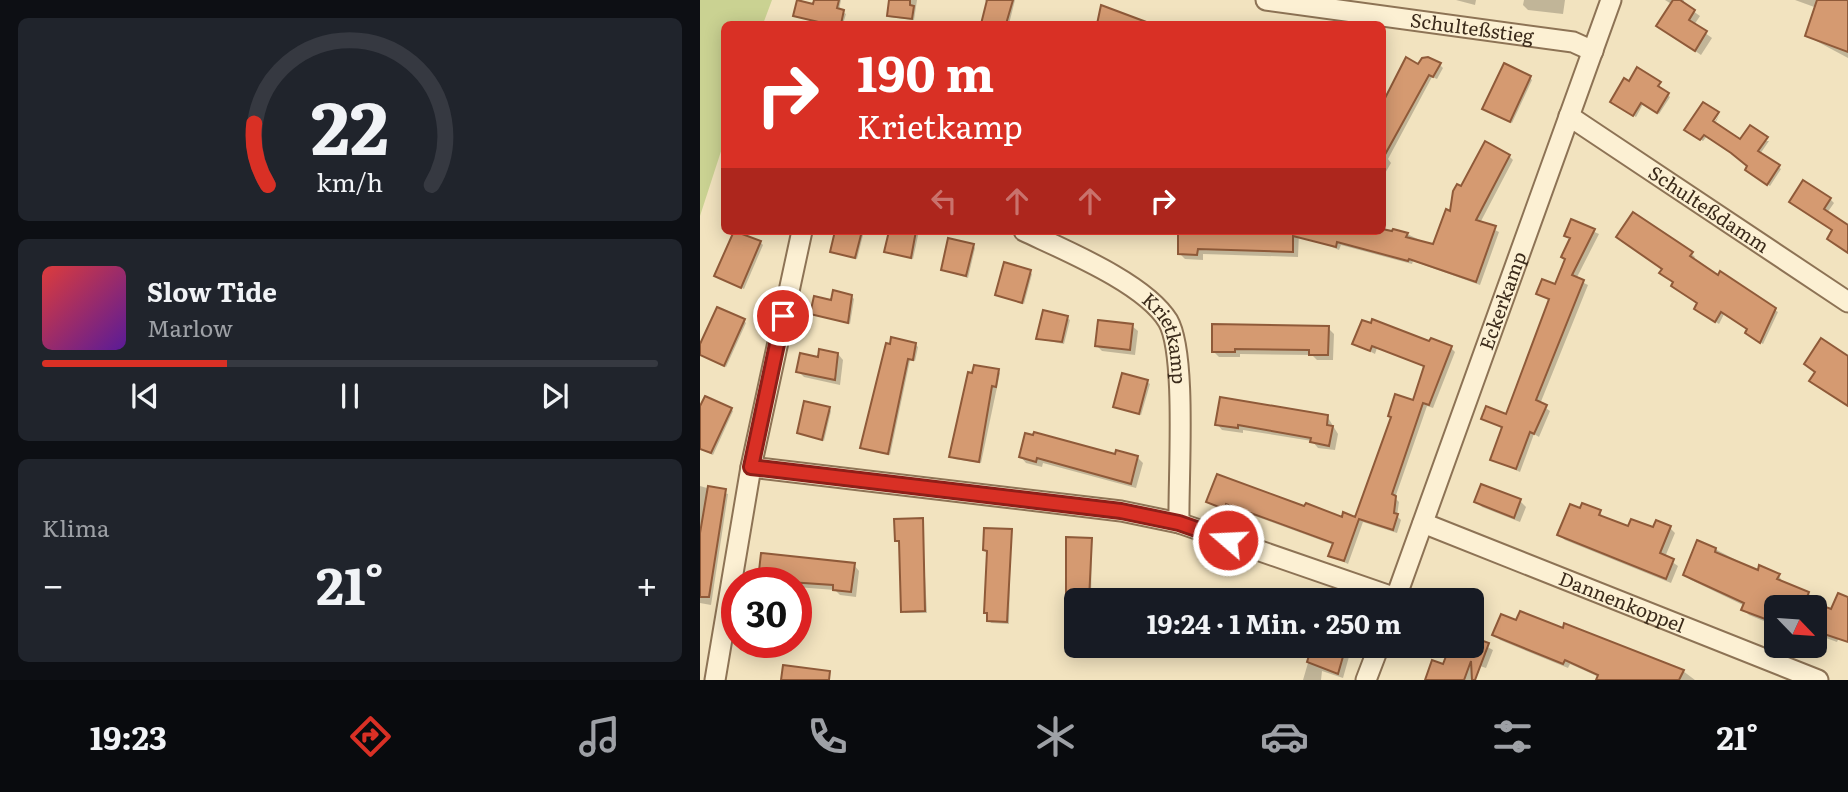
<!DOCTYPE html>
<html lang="de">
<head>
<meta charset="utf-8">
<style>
  body { margin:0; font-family:Literata,serif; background:#20242c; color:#f1f3f6; height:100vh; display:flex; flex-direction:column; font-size:26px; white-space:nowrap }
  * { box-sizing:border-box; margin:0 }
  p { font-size:23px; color:#9ea1a6 }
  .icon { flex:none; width:38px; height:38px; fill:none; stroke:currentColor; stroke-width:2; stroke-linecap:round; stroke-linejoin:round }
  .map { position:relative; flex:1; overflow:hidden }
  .sheet { display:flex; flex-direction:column; gap:18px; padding:18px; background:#0d0f14; width:700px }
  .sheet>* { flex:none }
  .guide { position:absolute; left:21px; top:21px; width:665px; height:214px; border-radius:10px; box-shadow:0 4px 18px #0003; background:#d93025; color:#fff; overflow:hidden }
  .needle { width:46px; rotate:115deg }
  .buttons { position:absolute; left:1064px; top:595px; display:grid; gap:14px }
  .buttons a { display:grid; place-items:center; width:63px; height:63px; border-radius:10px; background:#171b24; box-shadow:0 4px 18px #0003; font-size:35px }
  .speed { position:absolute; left:21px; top:567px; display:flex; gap:14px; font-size:35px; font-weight:700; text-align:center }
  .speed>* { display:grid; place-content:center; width:91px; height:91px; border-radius:50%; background:#171b24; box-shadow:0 4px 18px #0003; line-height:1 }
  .speed .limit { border:10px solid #d22; background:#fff; color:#111 }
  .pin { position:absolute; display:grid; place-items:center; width:60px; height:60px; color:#fff; margin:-30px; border:4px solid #fff; border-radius:50%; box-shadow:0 2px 7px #0007 }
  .me { position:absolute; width:77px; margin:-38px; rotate:289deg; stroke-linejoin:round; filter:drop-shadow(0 0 5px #0008) }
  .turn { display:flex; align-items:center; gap:24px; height:147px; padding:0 21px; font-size:32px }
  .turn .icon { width:91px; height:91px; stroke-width:2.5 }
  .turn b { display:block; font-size:49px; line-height:60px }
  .lanes { display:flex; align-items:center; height:66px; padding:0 21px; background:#0003; justify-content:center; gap:35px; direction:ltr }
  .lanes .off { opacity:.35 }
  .big { font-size:52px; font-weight:700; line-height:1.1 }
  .sheet .card { flex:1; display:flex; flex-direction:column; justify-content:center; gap:10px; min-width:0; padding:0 24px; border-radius:10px; background:#20242c }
  .sheet .dial { align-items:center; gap:0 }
  .dial svg { height:182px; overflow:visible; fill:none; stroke:#363941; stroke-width:7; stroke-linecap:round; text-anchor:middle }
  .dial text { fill:#f1f3f6; stroke:none }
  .song { display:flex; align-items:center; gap:21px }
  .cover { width:84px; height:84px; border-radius:10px; background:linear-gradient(135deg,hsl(0 70% 55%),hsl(270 70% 35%)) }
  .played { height:7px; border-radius:4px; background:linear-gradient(90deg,#d93025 30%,#363941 30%) }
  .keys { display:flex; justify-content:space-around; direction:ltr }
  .heat { display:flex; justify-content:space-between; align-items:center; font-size:38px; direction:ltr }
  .trip { position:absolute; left:364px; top:588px; width:420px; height:70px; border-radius:10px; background:#171b24; box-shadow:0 4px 18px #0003; font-weight:700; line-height:70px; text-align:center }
  .menu { display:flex; height:112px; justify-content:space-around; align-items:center; background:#090b0e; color:#9ea1a6 }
  .menu .icon { width:49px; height:49px }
  .menu .current { color:#d93025 }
  .menu b { font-size:32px; color:#f1f3f6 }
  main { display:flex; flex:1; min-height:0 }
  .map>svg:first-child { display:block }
  .green { fill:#cad292 }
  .shadow { fill:#0003 }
  .building { fill:#d59a71; stroke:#8f5a39; stroke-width:2 }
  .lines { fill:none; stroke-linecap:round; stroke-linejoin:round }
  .street-casing { stroke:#8d7355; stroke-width:23 }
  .street { stroke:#fcf0d3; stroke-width:19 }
  .route-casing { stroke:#8d1f18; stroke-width:18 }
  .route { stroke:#d93025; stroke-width:12 }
  .labels { text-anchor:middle; stroke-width:7; stroke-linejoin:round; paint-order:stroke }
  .street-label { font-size:19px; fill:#3b2b1b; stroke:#f9edd0 }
</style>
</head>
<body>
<main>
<section class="sheet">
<div class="card dial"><svg viewBox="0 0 100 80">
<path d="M14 69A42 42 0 1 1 86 69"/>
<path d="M14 69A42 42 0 0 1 8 42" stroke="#d93025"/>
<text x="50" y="56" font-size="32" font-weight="700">22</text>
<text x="50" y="72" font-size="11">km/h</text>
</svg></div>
<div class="card">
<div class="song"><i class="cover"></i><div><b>Slow Tide</b><p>Marlow</p></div></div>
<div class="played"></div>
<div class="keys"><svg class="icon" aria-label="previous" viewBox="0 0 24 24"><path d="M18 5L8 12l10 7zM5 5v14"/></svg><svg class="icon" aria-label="pause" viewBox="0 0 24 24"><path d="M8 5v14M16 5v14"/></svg><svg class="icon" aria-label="next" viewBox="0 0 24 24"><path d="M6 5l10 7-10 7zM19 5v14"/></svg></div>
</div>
<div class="card"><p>Klima</p>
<div class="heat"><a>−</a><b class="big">21°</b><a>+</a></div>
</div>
</section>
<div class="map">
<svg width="1148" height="680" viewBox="0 0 1148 680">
  <rect width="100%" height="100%" fill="#f2e3bf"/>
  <path class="green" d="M0,0h72l-9,24h-39v118l-24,74z"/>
  <g class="shadow">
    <path d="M116,0h25l-2,10 7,4 -3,10h-19l-29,-9 20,-9z"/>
    <path d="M188,0h29l-3,20 -26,-3z"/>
    <path d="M315,0l-6,24h-27l5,-20 -2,-4z"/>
    <path d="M756,0h37h-17l-1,5z"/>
    <path d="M824,0h41l-2,14 -35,-4 -5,-5z"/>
    <path d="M965,0h19l-1,4 17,12 -6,9 18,13 -11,17 -42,-29 14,-21z"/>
    <path d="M1095,0h44l9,5v53l-41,-22 10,-28z"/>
    <path d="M740,65l3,3 -6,11 -5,-2 -44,82 3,4 -7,12 -2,-69 37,-40z"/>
    <path d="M830,78l2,2 -20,43 -26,-12z"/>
    <path d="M960,83v6l10,8 -11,17 -16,-10 -7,13 -22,-13z"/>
    <path d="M1019,115l-4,9 26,17h28l-9,13 21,15 -11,17 -21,-14v-6l-42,-30 -4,5 -14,-9 21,-3z"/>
    <path d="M809,156l4,4 -33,63 19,9 -19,53 -67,-24 -1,3 -71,-19 -2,5 -21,-9 89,-7 28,13 26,-59z"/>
    <path d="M1130,199l4,4 -7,10 21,15v24l-14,-21 -39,-25z"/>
    <path d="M872,222l27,12 -23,45 12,6 -48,119 10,7 -11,26 -5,-3 -14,38 -28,-13 11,-30 -20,-11 24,-2 43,-115 -12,-8 18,-7 10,-26 5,-20 -5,-4z"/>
    <path d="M137,231h27l-7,28 -25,-8z"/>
    <path d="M191,231h28l-6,28 -27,-8z"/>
    <path d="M480,231l119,1 -1,25 -95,-3v6l-18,-1 -5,-5z"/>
    <path d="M60,242l3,3 -19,44 -28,-13z"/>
    <path d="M273,245l2,3 -7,30 -25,-8z"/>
    <path d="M992,254l3,3 -2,3 85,52 -15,32 -13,-8 -1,-7 -25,-15 -5,10 -20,-12v-8l-34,-28z"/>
    <path d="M330,272l2,2 -8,30 -27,-10z"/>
    <path d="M151,296l3,3 -4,25 -38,-10 20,-12z"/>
    <path d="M367,318l3,2 -6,24 -26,-5z"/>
    <path d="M44,321l2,2 -20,44 -26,-12v-7z"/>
    <path d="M432,326l6,5 -3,24 -33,-4 -6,-6z"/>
    <path d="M628,328l6,6 -1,26h-16l-5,-5 -72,-1v3h-21l-6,-6z"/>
    <path d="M654,343h76l21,5 4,4 -22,56 -6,-2 -32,92 4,4 -2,14 4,4 -4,13 -34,-11 -15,42 -18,-9 4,-10 -104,-38 -2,5 -20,-10 97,7 38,10h13l58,-117 11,-35 -48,-19 -2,6z"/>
    <path d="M215,344l3,3 -3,14 -5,-1 -20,95 -26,-5 -2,-2z"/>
    <path d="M138,354l5,6 -3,25 -36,-8 -6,-6 21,-12z"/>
    <path d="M298,371l2,2 -19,90 -27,-4 -3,-3 23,-81z"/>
    <path d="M447,382l3,2 -9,31 -26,-9z"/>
    <path d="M129,408l2,3 -7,30 -26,-8z"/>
    <path d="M31,409l2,2 -20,44 -13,-6v-38z"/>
    <path d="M627,416l11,18 -3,16 -17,-2 -6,-7 -69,-11v3l-21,-3 -5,-6z"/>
    <path d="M416,456l22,2 5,5 -7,25 -93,-25 -1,4 -16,-4 -5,-6z"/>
    <path d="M0,486l28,8 -17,111 -11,-2z"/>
    <path d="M776,501h44l6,6 -6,15 -38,-15z"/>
    <path d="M881,510l19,2 4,7 25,9h41l5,5 -10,24 13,9 -7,17 -106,-43 -6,-5z"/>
    <path d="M222,520l5,93h-22l-4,-70 -4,-3z"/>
    <path d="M311,531l-2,93 -18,-1 -6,-11 3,-60 -4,-2z"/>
    <path d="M392,540l-1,60h-15v31h-8l2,-69z"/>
    <path d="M1015,549l44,23 20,3 4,9 25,9 6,6 -2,5 28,11 6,5 -9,22 -22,-8v-27h-39v19l-27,-11 -6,-6 2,-3 -54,-26 -6,-5z"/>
    <path d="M154,565l5,6 -3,26 -16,-2 -5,-5 -39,-3v-4h-33l-3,-4z"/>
    <path d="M437,591l21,3 3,3 26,3h-51z"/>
    <path d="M795,634l188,37 12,9h-97l1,-3 -29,-13 -2,4 -68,-28z"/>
    <path d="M772,639l21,11 -7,18 -9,-3 -6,15h-44l17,-14 8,-20h20z"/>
    <path d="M613,646h39l-9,32 -21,-7 -1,9h-18z"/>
  </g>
  <g class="building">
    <path d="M97,0l16,4 1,-4h25l-2,8 7,2 -3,14h-14l-34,-8z"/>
    <path d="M189,0h21v5l4,1 -2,13 -25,-3z"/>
    <path d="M287,0h26l-7,24h-25z"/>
    <path d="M973,0h7l15,10 -6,10 18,11 -12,20 -39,-25z"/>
    <path d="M1117,0h31v52l-43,-16z"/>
    <path d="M401,5l48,18 -1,1h-51z"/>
    <path d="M706,57l12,7 4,-6 6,-1 13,6 -8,14 -4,-2 -47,85v-56z"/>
    <path d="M804,63l27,13 -21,46 -28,-13z"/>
    <path d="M937,67l24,15 -3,4 11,7 -12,20 -16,-10 -8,13 -23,-14 14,-24 5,3z"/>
    <path d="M1003,102l16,10 -6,9 27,18 10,-14 18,12 -10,14 22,14 -13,20 -22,-15 2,-4 -16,-13 -27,-18 -4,5 -16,-10z"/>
    <path d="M785,141l25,14 -34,65 20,6 -20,56 -67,-23 -1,2 -71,-19 -1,5 -43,-11v16l-95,-3 -1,6 -19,-1v-23l204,-2 10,2 1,-2 15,4 -2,4 27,7 13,-35 4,2 3,-20 4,-7 4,2z"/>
    <path d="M1103,180l28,18 -7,11 24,16v28l-21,-14 5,-9 -43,-28z"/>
    <path d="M933,212l60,40 -3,4 28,19 2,-4 56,37 -16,35 -15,-10 2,-4 -26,-17 -6,10 -21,-13 3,-6 -26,-17 2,-4 -14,-9 3,-4 -46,-32z"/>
    <path d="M871,219l24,10 -23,46 12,5 -48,120 11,5 -13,29 -4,-2 -14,37 -26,-9 12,-33 -21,-8 5,-13 20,8 43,-115 -13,-5 6,-15 13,5 10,-25 -4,-2 9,-19 -6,-2z"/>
    <path d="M34,231l27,10 -20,47 -27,-12z"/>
    <path d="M135,231h27l-7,27 -25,-6z"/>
    <path d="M189,231h27l-5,27 -27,-6z"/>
    <path d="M248,238l26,6 -8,32 -25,-6z"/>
    <path d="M304,262l27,8 -9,33 -27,-8z"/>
    <path d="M133,290l19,5 -4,28 -38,-9 4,-18 17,4z"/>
    <path d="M17,307l28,12 -21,47 -24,-11v-11z"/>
    <path d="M343,310l25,6 -6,26 -26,-3z"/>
    <path d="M672,319l57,22 2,-3 21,8 -23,59 -6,-2 -31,91 4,2 -2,17 4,1 -5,16 -34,-11 -15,42 -16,-5 5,-13 -107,-39 -2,5 -18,-7 11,-28 87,32 2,-3 36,14 1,-5 12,5 36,-100 -3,-1 7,-22 18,6 11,-34 -52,-20 -2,5 -18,-7 10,-24 9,3z"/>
    <path d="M398,320l35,4 -3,26 -35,-4z"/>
    <path d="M512,324l117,2 -1,29h-19v-5l-74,-1v3h-23z"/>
    <path d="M191,337l25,6 -3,17 -5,-1 -20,95 -28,-6 26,-105 4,1z"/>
    <path d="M1121,338l27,18v50l-39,-25 6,-9 -11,-8z"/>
    <path d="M119,349l19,4 -3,27 -39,-8 4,-19 18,4z"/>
    <path d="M274,365l25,4 -3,18 -4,-1 -13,76 -30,-5 19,-85 4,1z"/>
    <path d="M422,373l26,7 -9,34 -26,-7z"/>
    <path d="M5,396l27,12 -21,45 -11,-4v-43z"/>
    <path d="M520,397l108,18 -1,10 6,1 -4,20 -19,-4 1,-4 -73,-13v3l-23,-3z"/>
    <path d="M104,401l26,6 -8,33 -25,-7z"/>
    <path d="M334,432l81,22 1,-4 22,6 -7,28 -94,-26 -1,4 -17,-5 6,-24 8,2z"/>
    <path d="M781,484l40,15 -7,19 -40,-16z"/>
    <path d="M8,486l18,3 -17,108h-9v-64z"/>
    <path d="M882,503l19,7 -2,5 29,11 3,-7 22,8 3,-7 15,6 -11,27 14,6 -8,20 -109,-44 13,-31 10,4z"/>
    <path d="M223,518l2,93 -24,1 -2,-71h-4l-1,-22z"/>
    <path d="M284,528l28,1 -5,93 -20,-1v-8h-3l3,-62 -4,-1z"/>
    <path d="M366,537l26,1 -3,62h-23z"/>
    <path d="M997,540l19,8 -1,4 43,18 1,-5 21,9 -3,5 32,13 -6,15h-27v16l-35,-13 3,-7 -61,-28z"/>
    <path d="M61,553l94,10 -4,29 -18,-2v-5l-75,-5z"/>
    <path d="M1138,593l10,4v45l-33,-11v-28l16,6z"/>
    <path d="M820,611l43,17 1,-5 120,47 -5,10h-83l2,-5 -33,-15 -2,4 -71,-29 9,-21 15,6z"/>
    <path d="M772,637l17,6 -14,37h-3l-1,-19 -7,19h-39l7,-20 11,4 7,-18h22z"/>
    <path d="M612,646h34l-8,28 -31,-12z"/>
    <path d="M83,665l47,6 -1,9h-48z"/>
  </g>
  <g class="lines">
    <g class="street-casing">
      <g id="street">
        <path id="s1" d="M566,0l307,42 20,9"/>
        <path id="s2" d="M869,116l279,186"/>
        <path id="s3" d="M324,231c40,19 121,52 144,90 19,33 10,158 11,202"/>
        <path d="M51,467l370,44 58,12 217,75"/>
        <path id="s4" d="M723,523l395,157"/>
        <path id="s5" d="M695,600l216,-600"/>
        <path d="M15,680l36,-213 51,-236"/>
        <path d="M666,680l13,-34"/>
      </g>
    </g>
    <use href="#street" class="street"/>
  </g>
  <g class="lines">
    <g class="route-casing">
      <path id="route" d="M83,316l-32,151 370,44 58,12 49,17"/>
    </g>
    <use href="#route" class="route"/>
  </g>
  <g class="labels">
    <g class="street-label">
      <text dy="7" stroke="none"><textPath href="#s1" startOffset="208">Schulteßstieg</textPath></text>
      <text dy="7" stroke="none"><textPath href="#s2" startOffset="168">Schulteßdamm</textPath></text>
      <text dy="7" stroke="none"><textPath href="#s5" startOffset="318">Eckerkamp</textPath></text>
      <text dy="7" stroke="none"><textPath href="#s3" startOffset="187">Krietkamp</textPath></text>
      <text dy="7" stroke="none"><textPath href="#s4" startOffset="214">Dannenkoppel</textPath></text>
    </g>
  </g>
</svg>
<div class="buttons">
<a><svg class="needle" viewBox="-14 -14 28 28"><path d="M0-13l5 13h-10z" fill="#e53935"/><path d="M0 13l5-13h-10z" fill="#9ea1a6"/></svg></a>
</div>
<div class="speed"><div class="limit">30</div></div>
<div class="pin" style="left:83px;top:316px;background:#d93025"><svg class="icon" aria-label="arrive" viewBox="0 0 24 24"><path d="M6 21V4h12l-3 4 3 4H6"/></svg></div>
<svg class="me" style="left:528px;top:540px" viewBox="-20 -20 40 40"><circle r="17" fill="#d93025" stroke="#fff" stroke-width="3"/><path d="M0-11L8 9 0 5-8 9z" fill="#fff"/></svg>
<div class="trip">19:24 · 1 Min. · 250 m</div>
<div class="guide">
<div class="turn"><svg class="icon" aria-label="right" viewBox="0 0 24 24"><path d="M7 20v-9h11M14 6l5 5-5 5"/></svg><div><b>190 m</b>Krietkamp</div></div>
<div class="lanes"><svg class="icon off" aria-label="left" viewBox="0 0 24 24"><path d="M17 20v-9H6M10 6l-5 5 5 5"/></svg><svg class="icon off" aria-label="ahead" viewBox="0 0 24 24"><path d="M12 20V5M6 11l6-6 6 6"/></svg><svg class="icon off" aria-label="ahead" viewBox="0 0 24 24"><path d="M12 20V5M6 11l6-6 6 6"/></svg><svg class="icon" aria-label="right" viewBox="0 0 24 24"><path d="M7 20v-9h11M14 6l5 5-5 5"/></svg></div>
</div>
</div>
</main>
<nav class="menu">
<b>19:23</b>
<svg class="icon current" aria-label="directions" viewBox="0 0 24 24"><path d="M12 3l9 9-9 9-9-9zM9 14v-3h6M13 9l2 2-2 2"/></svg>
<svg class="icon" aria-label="music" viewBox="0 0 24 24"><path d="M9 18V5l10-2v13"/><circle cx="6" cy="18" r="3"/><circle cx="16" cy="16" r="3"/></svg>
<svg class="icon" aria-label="phone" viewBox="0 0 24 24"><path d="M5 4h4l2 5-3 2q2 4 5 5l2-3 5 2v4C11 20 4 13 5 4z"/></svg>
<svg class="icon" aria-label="climate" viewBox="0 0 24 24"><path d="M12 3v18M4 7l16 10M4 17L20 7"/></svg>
<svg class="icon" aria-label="car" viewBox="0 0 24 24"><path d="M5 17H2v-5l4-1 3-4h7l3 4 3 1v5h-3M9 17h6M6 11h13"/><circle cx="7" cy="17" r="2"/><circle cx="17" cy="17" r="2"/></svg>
<svg class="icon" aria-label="filters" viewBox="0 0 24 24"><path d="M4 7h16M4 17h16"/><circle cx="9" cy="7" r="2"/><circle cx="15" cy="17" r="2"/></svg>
<b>21°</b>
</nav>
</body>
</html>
